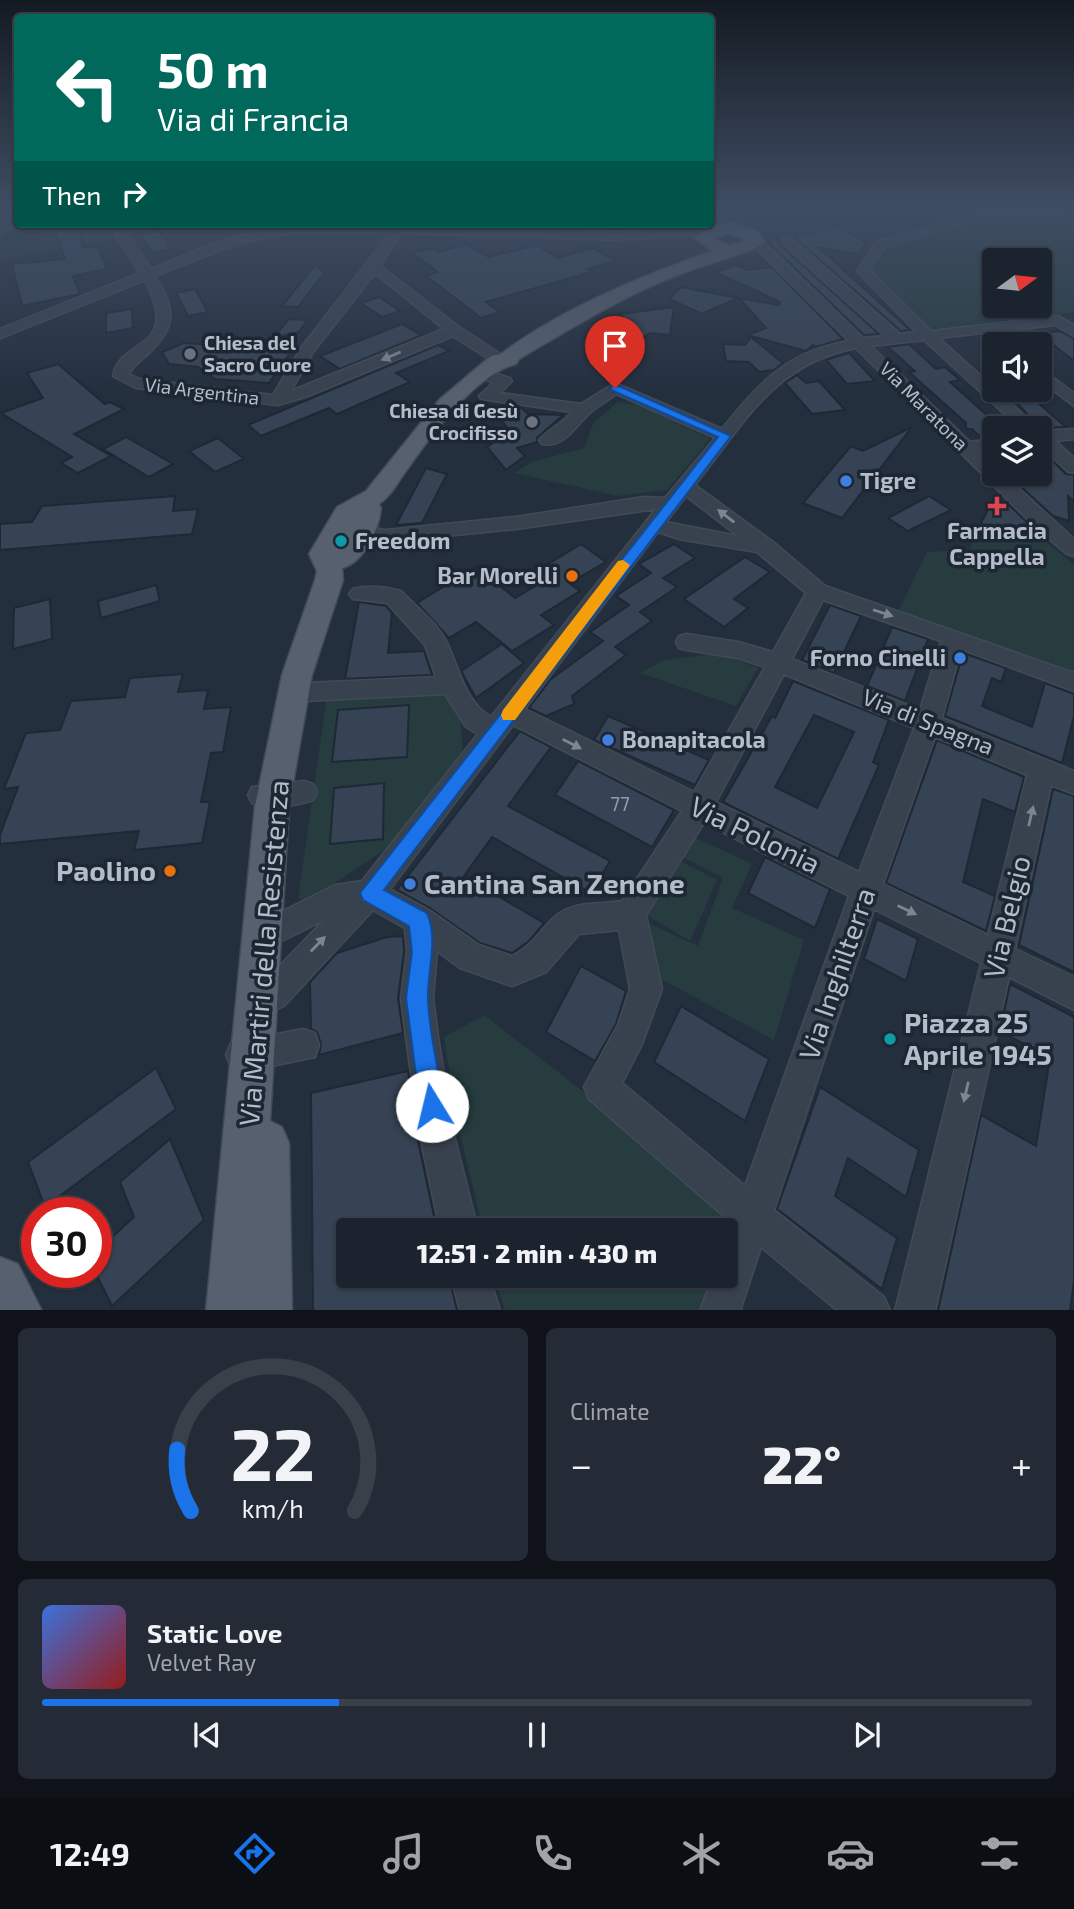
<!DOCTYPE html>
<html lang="en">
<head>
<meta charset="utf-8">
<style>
  body { margin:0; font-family:"Exo 2",sans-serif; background:#242b36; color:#f1f3f6; height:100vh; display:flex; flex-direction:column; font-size:26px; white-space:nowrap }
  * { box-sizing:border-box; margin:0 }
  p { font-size:23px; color:#a0a4aa }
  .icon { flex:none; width:38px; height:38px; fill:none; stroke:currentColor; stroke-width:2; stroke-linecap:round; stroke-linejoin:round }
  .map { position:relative; height:1310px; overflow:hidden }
  .details { display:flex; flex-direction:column; gap:18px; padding:18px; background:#0f1319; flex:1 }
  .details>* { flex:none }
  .banner { position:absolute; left:14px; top:14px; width:700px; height:214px; border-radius:7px; box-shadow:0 2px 5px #0004,0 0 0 2px #39404a; background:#00695c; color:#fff; overflow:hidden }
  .needle { width:46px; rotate:75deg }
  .tools { position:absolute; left:982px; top:248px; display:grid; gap:14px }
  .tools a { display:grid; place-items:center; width:70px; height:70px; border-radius:7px; background:#1b232e; box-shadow:0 2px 5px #0004,0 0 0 2px #39404a; font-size:35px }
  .speed { position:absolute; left:21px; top:1197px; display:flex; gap:14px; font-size:35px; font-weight:700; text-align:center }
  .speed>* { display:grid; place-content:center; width:91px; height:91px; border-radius:50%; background:#1b232e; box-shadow:0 2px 5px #0004,0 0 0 2px #39404a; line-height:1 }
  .speed .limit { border:10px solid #d22; background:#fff; color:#111 }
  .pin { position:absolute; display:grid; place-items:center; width:60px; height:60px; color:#fff; margin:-72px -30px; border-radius:50% 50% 50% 0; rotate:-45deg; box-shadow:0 0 7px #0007 }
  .pin .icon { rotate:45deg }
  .me { position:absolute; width:77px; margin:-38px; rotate:351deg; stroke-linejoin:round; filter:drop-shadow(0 0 5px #0008) }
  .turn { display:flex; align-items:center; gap:24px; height:147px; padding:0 28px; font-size:32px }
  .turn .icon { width:91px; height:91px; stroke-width:2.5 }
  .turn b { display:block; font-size:49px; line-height:60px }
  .then { display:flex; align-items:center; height:66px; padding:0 28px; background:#0003; gap:14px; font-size:26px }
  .big { font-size:52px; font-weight:800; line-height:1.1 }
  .details .tile { flex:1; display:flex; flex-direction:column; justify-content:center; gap:10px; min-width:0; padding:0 24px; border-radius:10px; background:#242b36 }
  .details .dial { align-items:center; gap:0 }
  .dial svg { height:182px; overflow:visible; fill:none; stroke:#39404a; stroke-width:7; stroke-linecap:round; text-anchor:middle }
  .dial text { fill:#f1f3f6; stroke:none }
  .song { display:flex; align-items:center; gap:21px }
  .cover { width:84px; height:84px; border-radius:10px; background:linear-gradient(135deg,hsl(220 70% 55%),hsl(0 70% 35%)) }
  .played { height:7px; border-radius:4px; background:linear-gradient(90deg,#1a73e8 30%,#39404a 30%) }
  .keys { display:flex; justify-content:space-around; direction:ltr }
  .heat { display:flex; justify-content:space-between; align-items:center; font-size:38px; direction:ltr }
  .details .tiles { flex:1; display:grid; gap:18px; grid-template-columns:1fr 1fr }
  .tile:last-child { grid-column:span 2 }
  .trip { position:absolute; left:336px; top:1218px; width:402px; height:70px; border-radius:7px; background:#1b232e; box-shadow:0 2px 5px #0004,0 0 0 2px #39404a; font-weight:800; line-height:70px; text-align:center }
  .menu { display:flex; height:112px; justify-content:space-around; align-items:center; background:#0b0e12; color:#a0a4aa }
  .menu .icon { width:49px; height:49px }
  .menu .on { color:#1a73e8 }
  .menu b { font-size:32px; color:#f1f3f6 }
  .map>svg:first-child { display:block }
  .green { fill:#263c3f; fill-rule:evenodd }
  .building { fill:#364354; stroke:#1f2835; stroke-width:2; fill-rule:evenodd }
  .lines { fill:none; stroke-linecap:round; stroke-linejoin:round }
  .minor-casing { stroke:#414a57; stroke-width:3 }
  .major-casing { stroke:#414a57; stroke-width:3 }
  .minor { fill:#38414e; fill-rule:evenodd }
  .major { fill:#56606e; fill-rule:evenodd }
  .oneway { fill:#7c8592 }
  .route { fill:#1a73e8; stroke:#114b97; stroke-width:2 }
  .slow { fill:#f59e0b }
  .worship-dot { fill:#6b7280; stroke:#1d2633; stroke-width:2.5 }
  .shop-dot { fill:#3f7fe0; stroke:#1d2633; stroke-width:2.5 }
  .health-dot { fill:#e0444e; stroke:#1d2633; stroke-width:2.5 }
  .culture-dot { fill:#0f9aa8; stroke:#1d2633; stroke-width:2.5 }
  .food-dot { fill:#e8710a; stroke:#1d2633; stroke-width:2.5 }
  .labels { text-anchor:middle; stroke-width:7; stroke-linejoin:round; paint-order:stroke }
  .far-poi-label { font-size:19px; font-weight:bold; fill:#b4bcc9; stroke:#1d2633; text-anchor:start }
  .far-street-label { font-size:19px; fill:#b4bcc9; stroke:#1d2633 }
  .number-label { font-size:19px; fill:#929caa }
  .poi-label { font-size:23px; font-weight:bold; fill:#b4bcc9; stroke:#1d2633; text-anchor:start }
  .street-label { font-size:23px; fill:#b4bcc9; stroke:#1d2633 }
  .near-street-label { font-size:28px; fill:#b4bcc9; stroke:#1d2633 }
  .near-poi-label { font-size:28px; font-weight:bold; fill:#b4bcc9; stroke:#1d2633; text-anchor:start }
</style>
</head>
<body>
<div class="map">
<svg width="1074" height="1311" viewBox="0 0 1074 1311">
  <rect width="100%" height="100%" fill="#242f3e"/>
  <g class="green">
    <path d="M1004,214l70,4v94l-143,17 -61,-55 18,-30zM994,261h46v45h-46z"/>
    <path d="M80,224h37l-7,10 3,6 -113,20v-15l81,-12z"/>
    <path d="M618,402l23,4 69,33 -43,51 -49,6 -104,-23 18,-11 52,-14 10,-26z"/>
    <path d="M978,528l47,11 12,-4 37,29v115l-177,-65 30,-62 42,-2z"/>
    <path d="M721,653l37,15 -22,38 -96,-33 24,-13z"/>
    <path d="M440,688l19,16 4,48 -76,96 -74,50 -15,1 29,-203z"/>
    <path d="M692,836l60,28 -20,44 72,32 -30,100 -113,-61 -17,-58 54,25 25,-68 -44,-23z"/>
    <path d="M676,859l41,21 -27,61 -45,-27z"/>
    <path d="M484,1015l259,200 -17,45v-30h-243l-26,-109 -13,-84z"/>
    <path d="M494,1276h226l-12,35 -203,-1z"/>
  </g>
  <g class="building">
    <path d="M52,224h26l5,24 14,-2 10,23 -34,7 7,18 -58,12 -10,-42 53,-5z"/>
    <path d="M838,227l28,15 -7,12 -41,-7 92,83 -9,1 -108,-95z"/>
    <path d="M159,231l11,19 -18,3 -11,-18z"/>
    <path d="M779,239l1,6 99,89 -15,1 -97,-94z"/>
    <path d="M467,244l21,13 49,-12 21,13 35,-10 23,13 -29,8 5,3 -106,30 14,10 -19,6 -55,-42 12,-4 -26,-19 21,-5 6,4z"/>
    <path d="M315,265l9,8 -26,34 -16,-1z"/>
    <path d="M735,265l12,5 25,-3 71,72 -28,8 -2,-2 -7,6 -59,-16 19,-7 -27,-30 40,7 1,-3 -65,-30z"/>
    <path d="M681,287l57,11 -36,16 -33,-15z"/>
    <path d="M195,289l13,23 -20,4 -12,-23z"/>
    <path d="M379,297l21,14 -18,6 -21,-14z"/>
    <path d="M674,307l-4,28 -20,-2 -11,7 -23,-8 12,-8 -8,-10z"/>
    <path d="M132,309l1,19 -27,5v-20z"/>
    <path d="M289,319l18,1 -8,12 -26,6z"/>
    <path d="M402,324l20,11 -82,34 -20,-13z"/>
    <path d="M1060,331l14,8v22l-36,-28z"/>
    <path d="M751,337l32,26 -9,7 -15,2 -10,-10 -23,-1 -3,-17 22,1z"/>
    <path d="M184,343l48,4 58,6 -21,30 -54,-4 -17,-12 -29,-3 -7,-12z"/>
    <path d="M909,344l27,25 9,-2 15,13 -10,2 39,35 13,-2 15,14h-23v8l-13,1 -9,-9h-6v-6l-57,-51 6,-1 -27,-24z"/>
    <path d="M438,345l11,6 -53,22 14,9 -59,26 -14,6 -8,-6 -68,28 -13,-11z"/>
    <path d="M849,353l26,28 -28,3 -21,-24z"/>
    <path d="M58,364l47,40 5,-2 14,7 -50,25 37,22 -33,17 -17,-10 11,-6 -71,-44 42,-15 -16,-25z"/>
    <path d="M797,375l9,8 13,-2 26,29 -33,4 -27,-31z"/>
    <path d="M1030,396l36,31 -25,1 -28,-29z"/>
    <path d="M514,406l8,2 6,6 35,1 -26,23v4l-20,6 8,8 -19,14 -19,-23 23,-16 -16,-20 13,1z"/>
    <path d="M912,427l-70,91 -39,-15 48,-57 12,5z"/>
    <path d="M126,437l47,27 -24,13 -46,-28z"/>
    <path d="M218,438l26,21 -29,13 -26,-21z"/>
    <path d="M1040,448l26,26 8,1v26l-6,-5 1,25 -16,-5 -46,-42h33z"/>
    <path d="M426,468l21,6 -25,49 -26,2z"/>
    <path d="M175,496l-2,15 25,-2 -6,25 -192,16v-26l32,-2 10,-16z"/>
    <path d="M929,496l22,14 -43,21 -20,-13z"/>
    <path d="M1007,503l24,23 -6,11 -46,-10 12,-23z"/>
    <path d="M581,544l25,18 -37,21 11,8 -39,24 13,10 -42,26 -36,-29 -27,16 -32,-35 59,-36 39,31 42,-25 -12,-7z"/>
    <path d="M674,544l21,14 -32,20 14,9 -37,25 12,9 -37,26 11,8 -54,41 2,8 -28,12 -17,-8 22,-29 52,-38 -13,-9 39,-27 -13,-9 35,-23 -12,-9z"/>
    <path d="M745,557l25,15 -36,27 14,9 -24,19 -40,-28z"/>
    <path d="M156,585l4,16 -59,17 -3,-17z"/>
    <path d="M50,599l2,40 -39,10 1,-41z"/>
    <path d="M359,602l27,4 6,7 -4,40 36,-2 8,24 -87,4z"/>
    <path d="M830,605l31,11 -27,57 -32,-13z"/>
    <path d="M892,627l36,12 -23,62 -38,-15z"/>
    <path d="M502,644l22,19 -48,35 -15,-27z"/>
    <path d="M963,653l43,15 -5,14 -9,-4 -10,28 50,21 13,-44 29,11v22l-12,47 -117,-47z"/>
    <path d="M183,674l-5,18 30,-2 -4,19 27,-2 -8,45 -12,1 -10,49h9l-8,41 -68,7 5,-19 -139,13v-9l18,-48 -14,2 22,-56 34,-3 11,-29 54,-4 5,-19z"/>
    <path d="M793,681l96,39 -16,42 6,3 -41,94 -115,-57 49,-86 3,2zM814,715l40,17 -37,76 -42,-21z"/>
    <path d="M409,705l-2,52 -75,5 6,-52z"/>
    <path d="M608,716l101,44 -14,25 -101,-45z"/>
    <path d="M520,731l31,16 -43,59 102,55 -19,32 -99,-56 -28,39 80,47 -15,18 -17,12 -32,-10 -50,-35 -33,-18z"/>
    <path d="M937,740l87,37 -9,35 -32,-13 -20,83 32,14 -9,35 -100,-48z"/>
    <path d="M578,761l96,49 -22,37 -97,-52z"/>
    <path d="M384,783l-1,56 -53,5 4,-56z"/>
    <path d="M1053,789l21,7v176l-55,-27z"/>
    <path d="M765,857l65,32 -15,39 -67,-35z"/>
    <path d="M877,919l41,20 -12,42 -42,-22z"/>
    <path d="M403,936l1,16 -6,46 5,35 -84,22 2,-11 -4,-12 -6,-3 -1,-47 27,-29 50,-16z"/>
    <path d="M581,966l45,25 -10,33 -21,37 -49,-29z"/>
    <path d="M1010,984l64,33v264l-4,30h-132l43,-196 55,31 14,-88 -50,-27z"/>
    <path d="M681,1006l88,53 -24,62 -91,-59z"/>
    <path d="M156,1068l20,41 -131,98 -17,-45z"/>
    <path d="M408,1071l8,61 21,98h-89v46h101l8,35h-144l-2,-218z"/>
    <path d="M820,1087l99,63 -13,47 -58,-39 -13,38 62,42 -15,51 -105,-80z"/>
    <path d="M170,1139l34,81 -92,86 -16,-32v-22l38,-35 -14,-35z"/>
  </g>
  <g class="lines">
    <g class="minor-casing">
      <g id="minor">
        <path d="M0,208h7l-7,4z"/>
        <path d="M739,208l-29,7v-6z"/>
        <path d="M1061,208l3,4 -6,3h-67l-100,30 -6,2 -15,23 61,61 127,-15 16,9v11l-19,-11 -59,7 15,13h-16l-13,-12 -43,5 100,91h-18l-97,-89 -53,6 99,96 24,-3v10l-15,2 15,14v9h9l71,65v17l-7,-2 -34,-29 -177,-177c-83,16 -112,76 -161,137l78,57 52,44 249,87v18l-113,-42 -19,69 132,53v23l-23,-9 -36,164 59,28v33l-65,-33 -74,334h-40l86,-348 -107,-54 -100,301 110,87 6,14h-52l-77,-64 -21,64h-40l13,-35h13v-37l6,-16 -143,-124 -5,-12 34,-62 12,-36 -11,-59 -40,4 -33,38 -34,14 -52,-18 -23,-17 -4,47 5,39 15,94 25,99h-38l-21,-99 -13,-94 -5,-39 6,-46 -2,-24 -32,-18 -89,96 -11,5 -11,-5 -5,-11 5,-11 62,-64 -40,20 -16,-6 -5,-10 5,-10 15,-3 52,-26 27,-4 116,-147 -12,-7 -21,-33 -139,7 -8,-3 -4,-6 4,-6 8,-3 130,-6 -11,-32 -38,-42 -34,-4 -4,-5 4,-5c14,-4 33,-2 48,2 13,14 34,30 44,48 14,26 18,62 46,78l165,-208 -140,20 -130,13 -32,-6 -3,-4 10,-6 25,4 130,-13 128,-20 21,1 50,-60 -99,-44c-8,6 -16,11 -24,17 -15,12 -27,38 -50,33l-3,-4c10,-11 23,-16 33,-28l-91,-13 -2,-3 14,-13 -19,-9 8,-5 28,9 2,3 -12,12 81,11 34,-21 107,46c39,-48 64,-77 127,-88l-96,-96v-6h8l102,99 22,-2 -103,-93v-6h8l110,97 16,-2 -59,-61 20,-30 100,-26 11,-6zM686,496l52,40 -72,-14zM658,532l21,7 78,13 49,41 -33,59 -35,-10 -51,-8 -8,2 -3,6 3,6 8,2 51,8 27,9 -71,125 -169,-83zM823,600l118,41 -21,69 -128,-51zM784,674l130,54 -55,144 -143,-70zM513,725l169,86 -60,90c-22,4 -45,-1 -65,14 -16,13 -25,32 -45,41l-33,-11 -50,-35 -39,-21zM935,737l92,38 -39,160 -105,-51zM704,823l145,73 -104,290 -123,-103 20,-39 20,-55 -16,-74z"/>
        <path d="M18,214v9l-18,11v-9z"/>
        <path d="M120,224h12l-5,10 24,35 59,-24 53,-16 28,-4 117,-1 210,8 94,-6 6,4 -6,4 -94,6 -216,-7 -22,33 79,61 43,28v6h-10l-39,-25 -145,60 -30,9 -142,-17 -23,-12c7,-40 69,-23 32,-96l-145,58v-9l140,-56 -25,-39zM291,233h99l-89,115 -28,47 -134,-16 -10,-5c4,-8 12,-14 19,-20 29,-27 28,-45 7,-78 45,-18 88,-37 136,-43zM375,273l69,56 -153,62 22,-39z"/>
        <path d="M1040,368l34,25v13l-34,-26z"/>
        <path d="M1074,429v10l-18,2 18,17v15l-6,-1 -28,-27v-14z"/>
        <path d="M304,781l9,3 4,8 -4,8c-17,6 -44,9 -61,3l-4,-8 4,-8z"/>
        <path d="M303,1029l12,4 4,12 -4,12 -72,15 -12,-5 -5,-12 5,-12z"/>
        <path d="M451,1276h38l11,35h-40z"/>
      </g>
    </g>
    <g class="major-casing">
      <g id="major">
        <path d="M730,223l27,8 8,11c-8,9 -59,22 -74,28 -62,22 -116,56 -172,89l-3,5c-40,10 -83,69 -107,103 -9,11 -18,30 -30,37l2,4c-2,21 -17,55 -39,60l1,12 -31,95 -23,131 -19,315 12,6 7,16 3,168h-86l49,-505 27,-131 33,-95 2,-9 -8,-17 28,-47 29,-16 74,-92 51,-43 10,-2c59,-45 141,-78 211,-103l-17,-13 12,-11zM729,233l19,8 -20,4 -16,-7z"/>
        <path d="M0,1257l18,7 24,47h-42z"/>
      </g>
    </g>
    <use href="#minor" class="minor"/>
    <use href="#major" class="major"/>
  </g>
  <defs><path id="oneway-solid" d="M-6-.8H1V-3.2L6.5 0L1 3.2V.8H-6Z" transform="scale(1.75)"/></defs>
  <g class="oneway">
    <use href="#oneway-solid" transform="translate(391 356) rotate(157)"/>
    <use href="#oneway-solid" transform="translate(726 516) rotate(-142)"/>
    <use href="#oneway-solid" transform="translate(883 613) rotate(18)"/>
    <use href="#oneway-solid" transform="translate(572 744) rotate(27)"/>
    <use href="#oneway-solid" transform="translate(1031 816) rotate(-77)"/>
    <use href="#oneway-solid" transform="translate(907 910) rotate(26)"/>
    <use href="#oneway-solid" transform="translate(318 944) rotate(-46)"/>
    <use href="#oneway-solid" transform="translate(966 1092) rotate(103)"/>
  </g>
  <linearGradient id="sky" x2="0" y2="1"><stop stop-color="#141a22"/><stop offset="0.53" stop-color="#3f4d63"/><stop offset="1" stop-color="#3f4d63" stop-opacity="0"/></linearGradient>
  <rect width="1074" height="392" fill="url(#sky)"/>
  <path class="route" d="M611,386h8l112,50 -347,454 43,23c12,28 0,57 1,86 1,35 11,72 16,107l-3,9 -9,3 -8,-3 -4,-9 -14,-108 6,-46 -3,-26 -46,-26 -3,-7 358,-456 -107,-47z"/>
  <path class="slow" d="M623,560l7,5 -2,3 -113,152h-12l-2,-5 2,-5 115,-149z"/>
  <g class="worship-dot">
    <circle cx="190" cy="354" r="7"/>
    <circle cx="532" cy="422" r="7"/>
  </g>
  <g class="shop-dot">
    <circle cx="846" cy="481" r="7"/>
    <circle cx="960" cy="658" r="7"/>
    <circle cx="608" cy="740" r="7"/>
    <circle cx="410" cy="884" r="7"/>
  </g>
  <path class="health-dot" d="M993.5 495.5h7v7h7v7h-7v7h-7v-7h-7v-7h7z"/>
  <g class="culture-dot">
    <circle cx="341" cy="541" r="7"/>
    <circle cx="890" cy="1039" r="7"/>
  </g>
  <g class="food-dot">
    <circle cx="572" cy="576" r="7"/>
    <circle cx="170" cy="871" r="7"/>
  </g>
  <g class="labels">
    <g class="far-poi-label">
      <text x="204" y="350">Chiesa del<tspan x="204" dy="22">Sacro Cuore</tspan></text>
      <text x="518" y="418" text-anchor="end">Chiesa di Gesù<tspan x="518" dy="22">Crocifisso</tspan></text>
    </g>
    <g class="far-street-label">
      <text transform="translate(202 391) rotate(7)" y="7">Via Argentina</text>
      <text transform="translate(924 406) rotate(45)" y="7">Via Maratona</text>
    </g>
    <g class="number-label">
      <text x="620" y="811">77</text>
    </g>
    <g class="poi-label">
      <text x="860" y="489">Tigre</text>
      <text x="997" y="539" text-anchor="middle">Farmacia<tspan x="997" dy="26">Cappella</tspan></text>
      <text x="355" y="549">Freedom</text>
      <text x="558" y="584" text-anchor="end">Bar Morelli</text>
      <text x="946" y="666" text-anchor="end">Forno Cinelli</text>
      <text x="622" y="748">Bonapitacola</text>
    </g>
    <g class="street-label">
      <text transform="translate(928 722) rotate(22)" y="8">Via di Spagna</text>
    </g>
    <g class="near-street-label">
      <text transform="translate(755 835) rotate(26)" y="10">Via Polonia</text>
      <text transform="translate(1007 917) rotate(-77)" y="10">Via Belgio</text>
      <text transform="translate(264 953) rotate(-85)" y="10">Via Martiri della Resistenza</text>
      <text transform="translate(837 974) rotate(-71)" y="10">Via Inghilterra</text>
    </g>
    <g class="near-poi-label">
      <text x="156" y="881" text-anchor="end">Paolino</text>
      <text x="424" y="894">Cantina San Zenone</text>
      <text x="904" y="1033">Piazza 25<tspan x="904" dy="32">Aprile 1945</tspan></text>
    </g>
  </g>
</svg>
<div class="tools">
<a><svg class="needle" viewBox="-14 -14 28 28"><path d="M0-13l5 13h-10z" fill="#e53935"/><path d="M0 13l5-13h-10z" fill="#a0a4aa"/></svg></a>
<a><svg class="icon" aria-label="sound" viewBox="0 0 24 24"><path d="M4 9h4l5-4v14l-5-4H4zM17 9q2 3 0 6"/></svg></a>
<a><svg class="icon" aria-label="layers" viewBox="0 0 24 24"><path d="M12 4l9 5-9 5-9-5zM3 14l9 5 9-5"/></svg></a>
</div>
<div class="speed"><div class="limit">30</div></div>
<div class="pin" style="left:615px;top:388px;background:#d93025"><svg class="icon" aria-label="arrive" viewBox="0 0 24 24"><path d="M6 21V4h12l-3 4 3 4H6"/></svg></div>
<svg class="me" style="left:432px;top:1106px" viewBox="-20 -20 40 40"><circle r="19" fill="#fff"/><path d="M0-13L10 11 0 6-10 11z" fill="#1a73e8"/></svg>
<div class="trip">12:51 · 2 min · 430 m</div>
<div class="banner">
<div class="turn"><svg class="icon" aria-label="left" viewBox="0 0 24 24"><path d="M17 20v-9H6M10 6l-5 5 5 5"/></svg><div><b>50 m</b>Via di Francia</div></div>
<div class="then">Then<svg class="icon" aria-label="right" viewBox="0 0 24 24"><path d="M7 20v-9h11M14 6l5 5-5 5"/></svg></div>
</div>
</div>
<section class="details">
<div class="tiles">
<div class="tile dial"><svg viewBox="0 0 100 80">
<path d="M14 69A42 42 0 1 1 86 69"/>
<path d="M14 69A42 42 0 0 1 8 42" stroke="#1a73e8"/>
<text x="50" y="56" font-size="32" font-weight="700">22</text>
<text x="50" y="72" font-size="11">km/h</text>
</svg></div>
<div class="tile"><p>Climate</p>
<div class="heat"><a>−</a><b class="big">22°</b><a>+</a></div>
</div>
<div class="tile">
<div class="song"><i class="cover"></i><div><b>Static Love</b><p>Velvet Ray</p></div></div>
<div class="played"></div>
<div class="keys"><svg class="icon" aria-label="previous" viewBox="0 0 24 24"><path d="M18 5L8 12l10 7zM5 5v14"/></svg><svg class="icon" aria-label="pause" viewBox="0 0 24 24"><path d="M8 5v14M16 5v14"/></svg><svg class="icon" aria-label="next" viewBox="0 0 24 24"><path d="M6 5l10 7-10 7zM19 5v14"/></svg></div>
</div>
</div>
</section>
<nav class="menu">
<b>12:49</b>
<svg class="icon on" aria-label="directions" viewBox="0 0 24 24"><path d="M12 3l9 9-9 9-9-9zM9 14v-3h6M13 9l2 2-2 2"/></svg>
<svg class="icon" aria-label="music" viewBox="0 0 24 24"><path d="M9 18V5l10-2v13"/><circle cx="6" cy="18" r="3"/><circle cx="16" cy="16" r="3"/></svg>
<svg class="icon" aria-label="phone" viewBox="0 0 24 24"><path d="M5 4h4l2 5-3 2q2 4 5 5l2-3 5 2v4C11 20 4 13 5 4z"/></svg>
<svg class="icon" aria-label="climate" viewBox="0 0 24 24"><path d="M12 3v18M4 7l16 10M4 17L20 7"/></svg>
<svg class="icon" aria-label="car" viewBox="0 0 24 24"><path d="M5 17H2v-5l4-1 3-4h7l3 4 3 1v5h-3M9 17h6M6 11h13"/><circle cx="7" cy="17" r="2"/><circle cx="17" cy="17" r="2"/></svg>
<svg class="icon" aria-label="filters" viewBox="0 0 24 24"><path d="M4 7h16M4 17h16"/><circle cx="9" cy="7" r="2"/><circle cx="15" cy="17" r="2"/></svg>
</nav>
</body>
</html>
